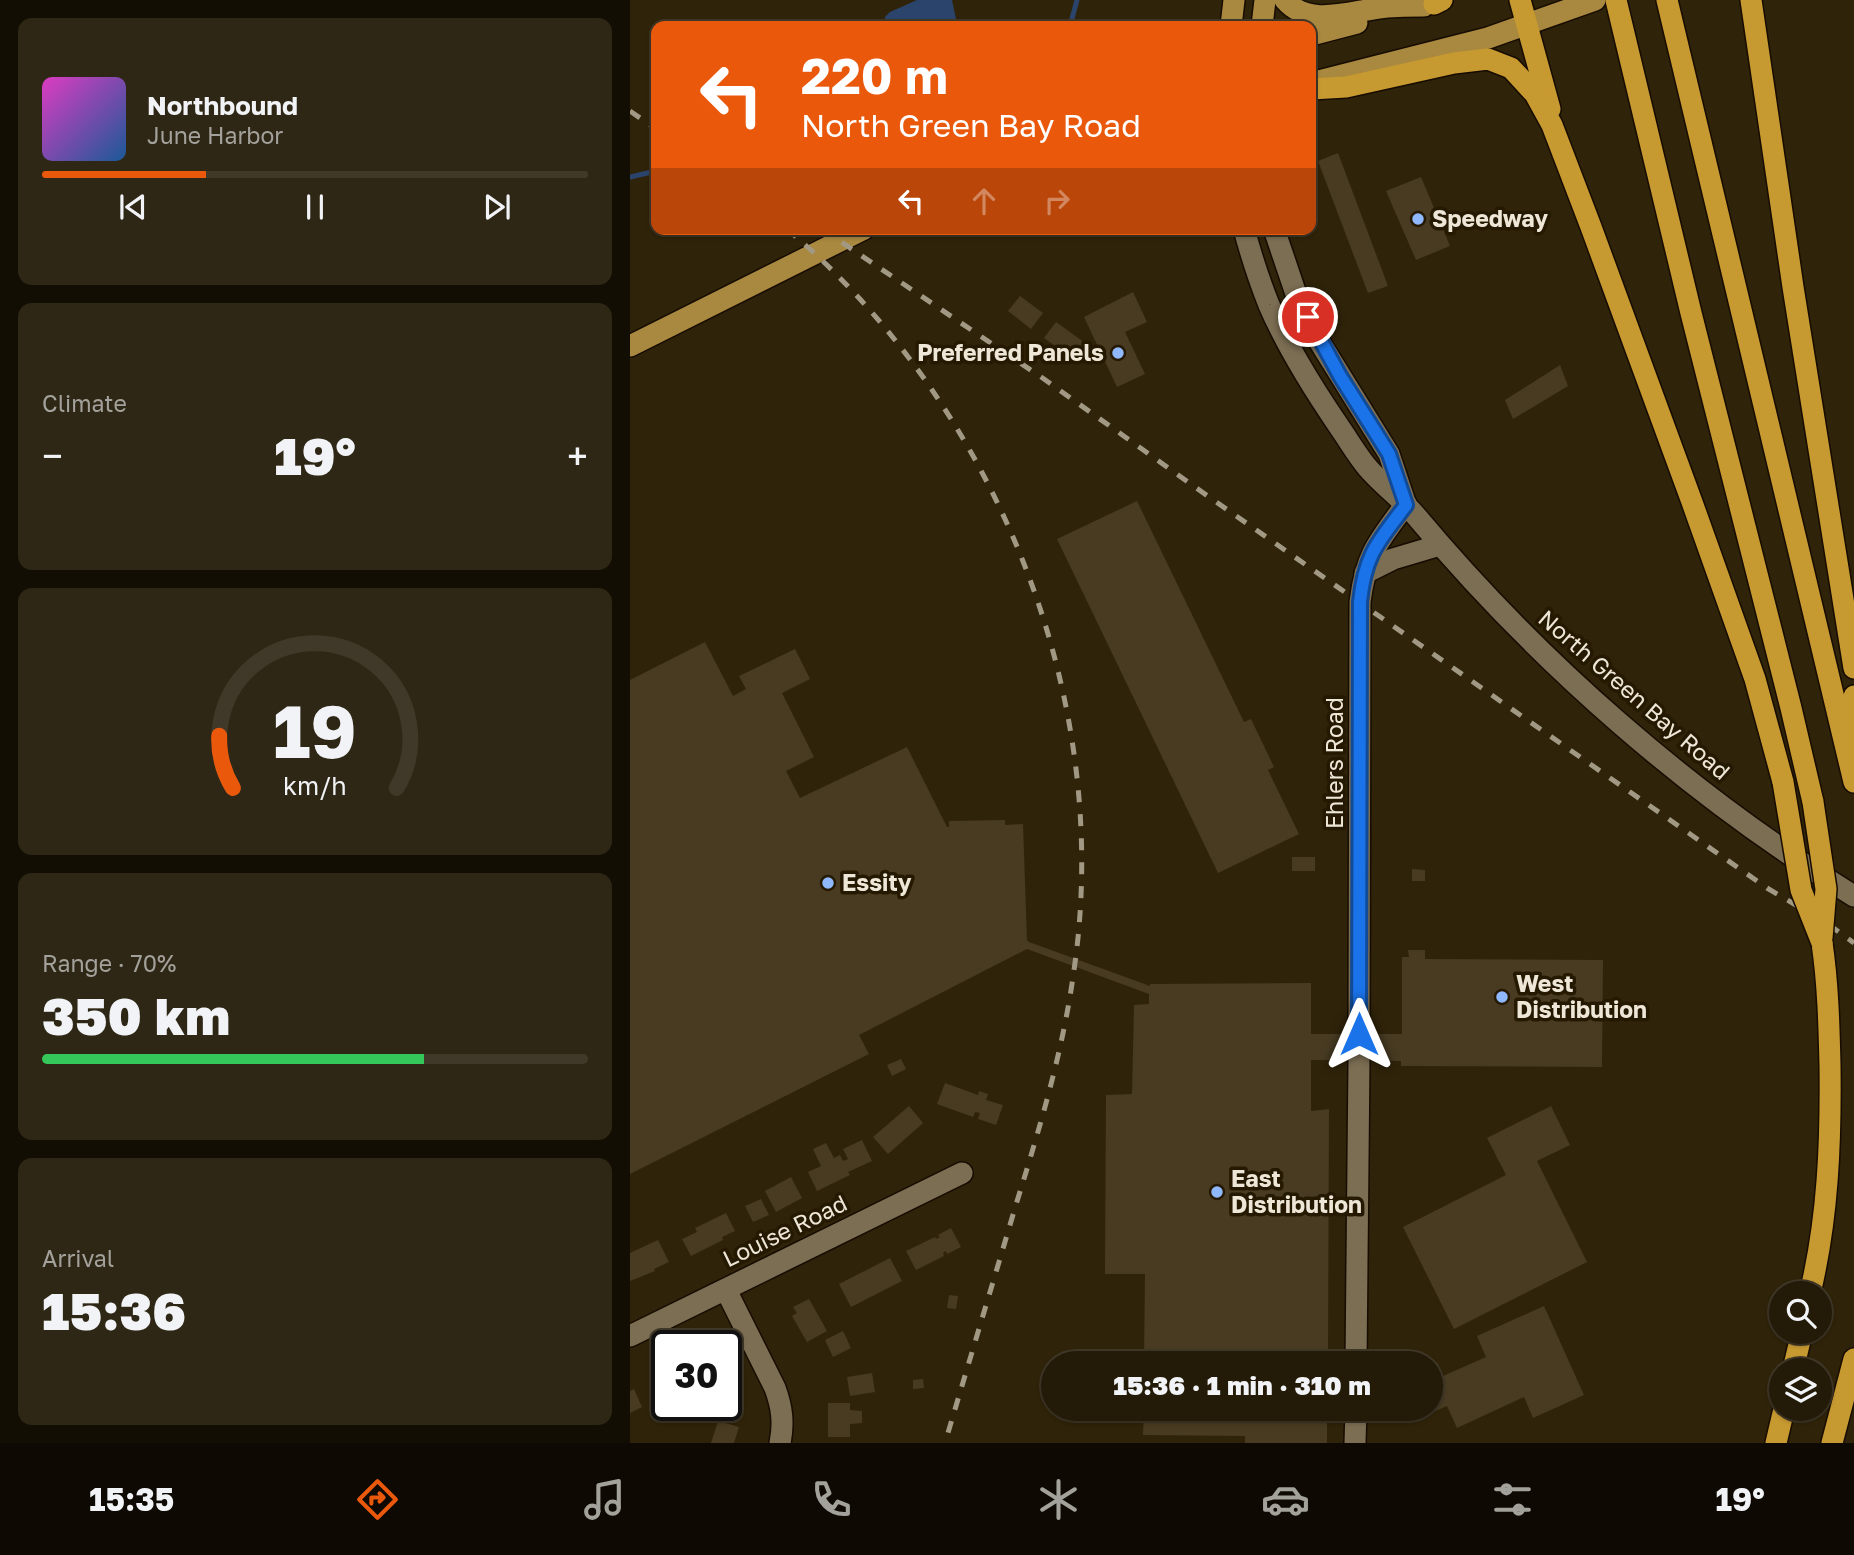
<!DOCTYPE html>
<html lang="en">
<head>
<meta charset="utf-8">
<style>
  body { margin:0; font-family:"Golos Text",sans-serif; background:#2f2715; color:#f1f3f6; height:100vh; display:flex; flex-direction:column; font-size:26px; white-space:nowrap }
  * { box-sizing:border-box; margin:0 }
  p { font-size:23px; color:#a3a19b }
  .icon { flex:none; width:38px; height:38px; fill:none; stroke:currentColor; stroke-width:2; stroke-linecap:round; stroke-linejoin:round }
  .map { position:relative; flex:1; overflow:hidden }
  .side { display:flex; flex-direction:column; gap:18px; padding:18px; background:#130e04; width:630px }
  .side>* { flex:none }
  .top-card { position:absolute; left:21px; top:21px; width:665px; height:214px; border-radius:14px; box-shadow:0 2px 5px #0004,0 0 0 2px #403828; background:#ea580c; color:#fff; overflow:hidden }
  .tools { position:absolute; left:1139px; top:1281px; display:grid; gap:14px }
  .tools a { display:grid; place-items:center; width:63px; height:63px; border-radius:50%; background:#231a07; box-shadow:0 2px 5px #0004,0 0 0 2px #403828; font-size:35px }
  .speed { position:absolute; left:21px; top:1330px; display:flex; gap:14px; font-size:35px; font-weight:700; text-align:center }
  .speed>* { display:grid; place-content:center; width:91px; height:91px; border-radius:50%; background:#231a07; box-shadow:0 2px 5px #0004,0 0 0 2px #403828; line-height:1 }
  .speed .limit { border:4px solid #111; border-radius:10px; background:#fff; color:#111 }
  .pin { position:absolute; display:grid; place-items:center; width:60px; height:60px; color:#fff; margin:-30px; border:4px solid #fff; border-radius:50%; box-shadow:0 2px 7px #0007 }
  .me { position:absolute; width:77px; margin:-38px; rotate:0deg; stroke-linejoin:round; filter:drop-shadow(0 0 5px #0008) }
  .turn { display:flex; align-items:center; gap:24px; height:147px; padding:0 35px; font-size:32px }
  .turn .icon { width:91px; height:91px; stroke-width:2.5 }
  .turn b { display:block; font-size:49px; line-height:60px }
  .lanes { display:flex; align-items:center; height:66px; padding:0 35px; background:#0003; justify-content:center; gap:35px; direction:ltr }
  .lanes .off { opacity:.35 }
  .big { font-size:52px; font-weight:800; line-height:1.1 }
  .side .card { flex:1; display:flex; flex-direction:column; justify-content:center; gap:10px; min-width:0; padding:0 24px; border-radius:14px; background:#2f2715 }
  .side .dial { align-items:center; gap:0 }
  .dial svg { height:182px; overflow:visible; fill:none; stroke:#403828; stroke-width:7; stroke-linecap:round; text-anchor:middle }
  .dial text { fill:#f1f3f6; stroke:none }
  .song { display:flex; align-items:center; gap:21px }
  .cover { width:84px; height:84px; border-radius:10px; background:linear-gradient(135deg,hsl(310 70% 55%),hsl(210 70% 35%)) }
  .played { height:7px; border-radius:4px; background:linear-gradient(90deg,#ea580c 30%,#403828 30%) }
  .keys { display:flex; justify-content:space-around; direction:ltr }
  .heat { display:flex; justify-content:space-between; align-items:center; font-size:38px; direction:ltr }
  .charge { height:10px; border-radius:5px; background:linear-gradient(90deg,#34c759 70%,#403828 0) }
  .trip { position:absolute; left:411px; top:1351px; width:402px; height:70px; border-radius:35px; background:#231a07; box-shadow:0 2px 5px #0004,0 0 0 2px #403828; font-weight:800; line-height:70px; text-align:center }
  .tabs { display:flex; height:112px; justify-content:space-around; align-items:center; background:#0e0a03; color:#a3a19b }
  .tabs .icon { width:49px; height:49px }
  .tabs .selected { color:#ea580c }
  .tabs b { font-size:32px; color:#f1f3f6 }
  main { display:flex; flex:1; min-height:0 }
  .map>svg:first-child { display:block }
  .water { fill:#2b446c }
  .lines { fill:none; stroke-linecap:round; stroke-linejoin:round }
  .stream { stroke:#2b446c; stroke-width:5 }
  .building { fill:#483b22 }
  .minor-casing { stroke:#170c00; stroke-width:24 }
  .major-casing { stroke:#170c00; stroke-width:24 }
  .highway-casing { stroke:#170c00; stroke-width:24 }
  .minor { stroke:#7c6e53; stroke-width:21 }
  .major { stroke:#a9883f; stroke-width:21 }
  .highway { stroke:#c79931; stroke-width:21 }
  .rail { stroke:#a29985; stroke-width:5; stroke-dasharray:12 12; stroke-linecap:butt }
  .highway-bridge-casing { stroke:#170c00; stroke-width:24; stroke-linecap:butt }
  .highway-bridge { stroke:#c79931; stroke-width:21 }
  .route-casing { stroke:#114b97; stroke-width:18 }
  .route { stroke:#1a73e8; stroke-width:12 }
  .poi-dot { fill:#8fb8fd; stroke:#251902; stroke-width:2.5 }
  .labels { text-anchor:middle; stroke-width:7; stroke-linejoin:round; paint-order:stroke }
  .poi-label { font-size:23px; font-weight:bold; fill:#eee6d7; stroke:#251902; text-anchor:start }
  .street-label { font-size:23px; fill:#eee6d7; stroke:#251902 }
</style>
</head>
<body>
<main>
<section class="side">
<div class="card">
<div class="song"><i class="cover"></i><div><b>Northbound</b><p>June Harbor</p></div></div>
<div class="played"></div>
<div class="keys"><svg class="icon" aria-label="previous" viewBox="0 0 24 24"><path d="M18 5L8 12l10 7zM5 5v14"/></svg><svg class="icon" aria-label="pause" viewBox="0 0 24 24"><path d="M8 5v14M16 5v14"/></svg><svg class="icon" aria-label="next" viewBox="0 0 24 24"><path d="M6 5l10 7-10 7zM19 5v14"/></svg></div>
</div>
<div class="card"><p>Climate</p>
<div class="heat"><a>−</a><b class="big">19°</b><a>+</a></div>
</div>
<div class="card dial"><svg viewBox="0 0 100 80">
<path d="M14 69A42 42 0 1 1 86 69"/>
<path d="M14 69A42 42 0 0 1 8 46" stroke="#ea580c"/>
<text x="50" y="56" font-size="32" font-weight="700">19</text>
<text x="50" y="72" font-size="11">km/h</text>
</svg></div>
<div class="card"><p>Range · 70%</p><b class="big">350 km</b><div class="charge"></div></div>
<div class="card"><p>Arrival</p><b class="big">15:36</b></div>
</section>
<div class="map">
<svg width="1224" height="1443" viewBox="0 0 1224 1443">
  <rect width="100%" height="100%" fill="#2f2309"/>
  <path class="water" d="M287,0h35l4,19 -3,7h-68v-9l5,-5z"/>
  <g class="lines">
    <g class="stream">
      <path d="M440,26l7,-26"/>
      <path d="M0,177l26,-6"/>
    </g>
  </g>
  <g class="building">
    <path d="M708,153l50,133 -20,7 -50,-132z"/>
    <path d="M791,177l29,69 -34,14 -30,-69z"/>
    <path d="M503,292l14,30 -22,10 20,42 -28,13 -33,-70z"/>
    <path d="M390,296l23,17 -12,16 -23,-18z"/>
    <path d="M426,322l36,26 -12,16 -36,-26z"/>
    <path d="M930,365l8,21 -55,33 -8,-19z"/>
    <path d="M507,501l107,221 7,-3 23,48 -6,3 31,64 -81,39 -161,-334z"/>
    <path d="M75,642l28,54 13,-7 -7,-13 56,-27 15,30 -28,14 32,64 -28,14 14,27 107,-51 40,80h2v-6l56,-1v5l18,-1 4,116 2,2 121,44v-2l161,-1v51h91v-77h7l-1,-7h17v9l178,1 -1,107 -201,-1v-5l-90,-1v51l18,-2 -1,254h-184l1,-89h-40l1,-179 26,-1 2,-89 15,-1v-10l-122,-45 -168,86 10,19 -239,120v-494z"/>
    <rect x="662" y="857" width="23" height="14"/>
    <path d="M782,869l13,1v11h-13z"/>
    <path d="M271,1059l5,10 -14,7 -5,-11z"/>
    <path d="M315,1083l33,12 1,-4 9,3 -2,6 17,5 -7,20 -18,-6 2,-6 -5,-1 -2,5 -36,-13z"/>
    <path d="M279,1106l14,17 -35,31 -15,-17z"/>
    <path d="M921,1106l19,39 -33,16 50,101 -133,67 -51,-102 103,-52 -19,-37z"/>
    <path d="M232,1140l10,21 -24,11 2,3 -33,16 -9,-19 13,-6 -8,-17 13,-6 8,15 6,-3 3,6 5,-2 -5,-10z"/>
    <path d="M161,1177l11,21 -26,14 -11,-21z"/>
    <path d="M131,1199l8,16 -16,7 -8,-16z"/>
    <path d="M96,1213l9,18 -13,6 1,3 -32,16 -9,-17 15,-7 -2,-4z"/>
    <path d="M321,1228l10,19 -14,7 -1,-3 -3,2 1,3 -28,14 -10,-19 29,-14 1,2 4,-2 -2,-2z"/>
    <path d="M28,1240l11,22 -15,7 1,2 -25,10v-28z"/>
    <path d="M260,1258l12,23 -51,26 -12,-23z"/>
    <path d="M319,1295l9,1 -2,13 -9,-1z"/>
    <path d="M179,1299l18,32 -20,11 -15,-26 5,-3 -4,-6z"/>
    <path d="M914,1306l40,89 -51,23 -9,-21 -67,31 -10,-22 -21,9 -3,-6h9v-44l5,-3 6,14 43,-19 -9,-21z"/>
    <path d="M213,1331l8,17 -18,9 -8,-17z"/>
    <path d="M37,1367v28l-3,2 -12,-23z"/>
    <path d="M242,1373l3,19 -25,4 -3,-19z"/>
    <path d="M293,1379l1,9 -11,1v-9z"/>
    <path d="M4,1389l8,18 -12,6v-22z"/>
    <path d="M198,1403h22v7l12,1v12l-12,1v13h-22z"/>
    <path d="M514,1409h183v34h-82v-7l-102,-1z"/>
    <path d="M88,1421l21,6 -5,16h-23z"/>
  </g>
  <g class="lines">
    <g class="minor-casing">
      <g id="minor">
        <path d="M614,229c7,26 15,51 25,76 18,42 45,85 71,123 9,13 17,27 27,39 15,18 34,31 49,49 122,146 275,280 438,380"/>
        <path d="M644,229l22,65 23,47 70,113 16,48"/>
        <path d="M735,573l28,-14 47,-14"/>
        <path d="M729,1034l1,-432c6,-48 18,-60 46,-98"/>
        <path d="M96,1290l49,98c7,19 9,35 5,55"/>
        <path d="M0,1336l332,-163"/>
        <path d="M726,1363l3,-303"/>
        <path d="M725,1443l1,-34"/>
      </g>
    </g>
    <g class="major-casing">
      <g id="major">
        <path d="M655,0c23,27 63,12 94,8 15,-2 30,-2 45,-2"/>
        <path d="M601,26l3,-26"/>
        <path d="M632,26l3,-26"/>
        <path d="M681,35l46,-12"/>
        <path d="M681,83l177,-45 107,-38"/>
        <path d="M0,346l234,-117"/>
      </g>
    </g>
    <g class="highway-casing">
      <g id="highway">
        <path d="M890,0l30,109"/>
        <path d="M986,0l75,313 100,395 22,94"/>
        <path d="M1037,0l187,782"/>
        <path d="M1121,0l42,287 61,381"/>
        <path d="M804,4l8,-4"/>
        <path d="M681,89l35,-2 108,-24 34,-4 23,9 24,26 17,31 39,102 101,275 63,177 28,103"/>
        <path d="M1217,736l7,-40"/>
        <path d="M1180,1293c18,-74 21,-151 20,-228 -1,-41 -2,-81 -8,-122"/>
        <path d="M1163,1370l9,-38"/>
        <path d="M1146,1443l8,-34"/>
        <path d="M1202,1443l22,-84"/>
      </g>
    </g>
    <use href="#minor" class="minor"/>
    <use href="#major" class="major"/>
    <use href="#highway" class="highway"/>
    <g class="rail">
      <path d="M0,111l26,18"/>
      <path d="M157,229c209,176 327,469 287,741 -11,82 -35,160 -59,238 -23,78 -47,157 -70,235"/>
      <path d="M192,229l222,150 158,113 565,396 61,36 26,19"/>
    </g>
    <g class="highway-bridge-casing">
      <g id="highway-bridge">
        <path d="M1153,782l18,108 21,53"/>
        <path d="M1183,802l13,87 -4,49"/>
      </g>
    </g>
    <use href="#highway-bridge" class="highway-bridge"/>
  </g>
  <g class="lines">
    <g class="route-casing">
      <path id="route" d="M678,317l32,59 49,78 17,51c-28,37 -41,49 -46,97l-1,432"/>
    </g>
    <use href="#route" class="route"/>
  </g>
  <g class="poi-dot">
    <circle cx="788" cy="219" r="7"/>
    <circle cx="488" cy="353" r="7"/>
    <circle cx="198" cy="883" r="7"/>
    <circle cx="872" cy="997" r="7"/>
    <circle cx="587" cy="1192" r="7"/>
  </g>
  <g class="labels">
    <g class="poi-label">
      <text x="802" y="227">Speedway</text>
      <text x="474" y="361" text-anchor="end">Preferred Panels</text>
      <text x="212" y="891">Essity</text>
      <text x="886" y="992">West<tspan x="886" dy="26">Distribution</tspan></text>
      <text x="601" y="1187">East<tspan x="601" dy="26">Distribution</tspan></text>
    </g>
    <g class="street-label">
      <text transform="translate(1004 695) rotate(41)" y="8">North Green Bay Road</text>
      <text transform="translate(705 763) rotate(-90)" y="8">Ehlers Road</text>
      <text transform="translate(155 1231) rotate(-26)" y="8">Louise Road</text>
    </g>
  </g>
</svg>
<div class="tools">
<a><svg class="icon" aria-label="search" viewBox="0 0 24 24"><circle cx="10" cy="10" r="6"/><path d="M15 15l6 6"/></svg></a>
<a><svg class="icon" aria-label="layers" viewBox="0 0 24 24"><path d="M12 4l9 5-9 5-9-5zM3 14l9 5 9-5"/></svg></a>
</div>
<div class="speed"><div class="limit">30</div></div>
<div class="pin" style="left:678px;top:317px;background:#d93025"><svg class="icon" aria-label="arrive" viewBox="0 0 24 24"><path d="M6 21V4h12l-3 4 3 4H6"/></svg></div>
<svg class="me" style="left:729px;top:1034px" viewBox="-20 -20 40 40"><path d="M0-17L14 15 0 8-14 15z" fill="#1a73e8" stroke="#fff" stroke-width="4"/></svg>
<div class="trip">15:36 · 1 min · 310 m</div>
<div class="top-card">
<div class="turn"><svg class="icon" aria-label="left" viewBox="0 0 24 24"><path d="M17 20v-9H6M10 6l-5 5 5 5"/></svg><div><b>220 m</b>North Green Bay Road</div></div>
<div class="lanes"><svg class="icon" aria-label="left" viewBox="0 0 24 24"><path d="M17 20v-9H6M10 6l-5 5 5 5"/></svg><svg class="icon off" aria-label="ahead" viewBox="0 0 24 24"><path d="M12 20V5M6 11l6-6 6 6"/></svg><svg class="icon off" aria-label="right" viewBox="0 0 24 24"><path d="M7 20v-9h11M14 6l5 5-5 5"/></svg></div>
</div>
</div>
</main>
<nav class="tabs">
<b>15:35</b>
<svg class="icon selected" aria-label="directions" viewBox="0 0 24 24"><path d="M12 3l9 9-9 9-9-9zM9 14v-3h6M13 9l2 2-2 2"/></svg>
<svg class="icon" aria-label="music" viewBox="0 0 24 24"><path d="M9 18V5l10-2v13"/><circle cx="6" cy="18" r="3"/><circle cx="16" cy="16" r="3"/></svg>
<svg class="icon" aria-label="phone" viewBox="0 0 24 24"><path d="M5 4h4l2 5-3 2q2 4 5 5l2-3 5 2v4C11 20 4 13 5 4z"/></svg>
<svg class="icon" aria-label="climate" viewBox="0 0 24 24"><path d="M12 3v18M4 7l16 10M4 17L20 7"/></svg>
<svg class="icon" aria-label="car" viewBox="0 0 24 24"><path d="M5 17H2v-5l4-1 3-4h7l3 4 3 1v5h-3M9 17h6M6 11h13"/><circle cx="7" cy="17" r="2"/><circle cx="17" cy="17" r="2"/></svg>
<svg class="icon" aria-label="filters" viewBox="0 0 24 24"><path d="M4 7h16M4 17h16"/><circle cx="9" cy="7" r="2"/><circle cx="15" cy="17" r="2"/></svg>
<b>19°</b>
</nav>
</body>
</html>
